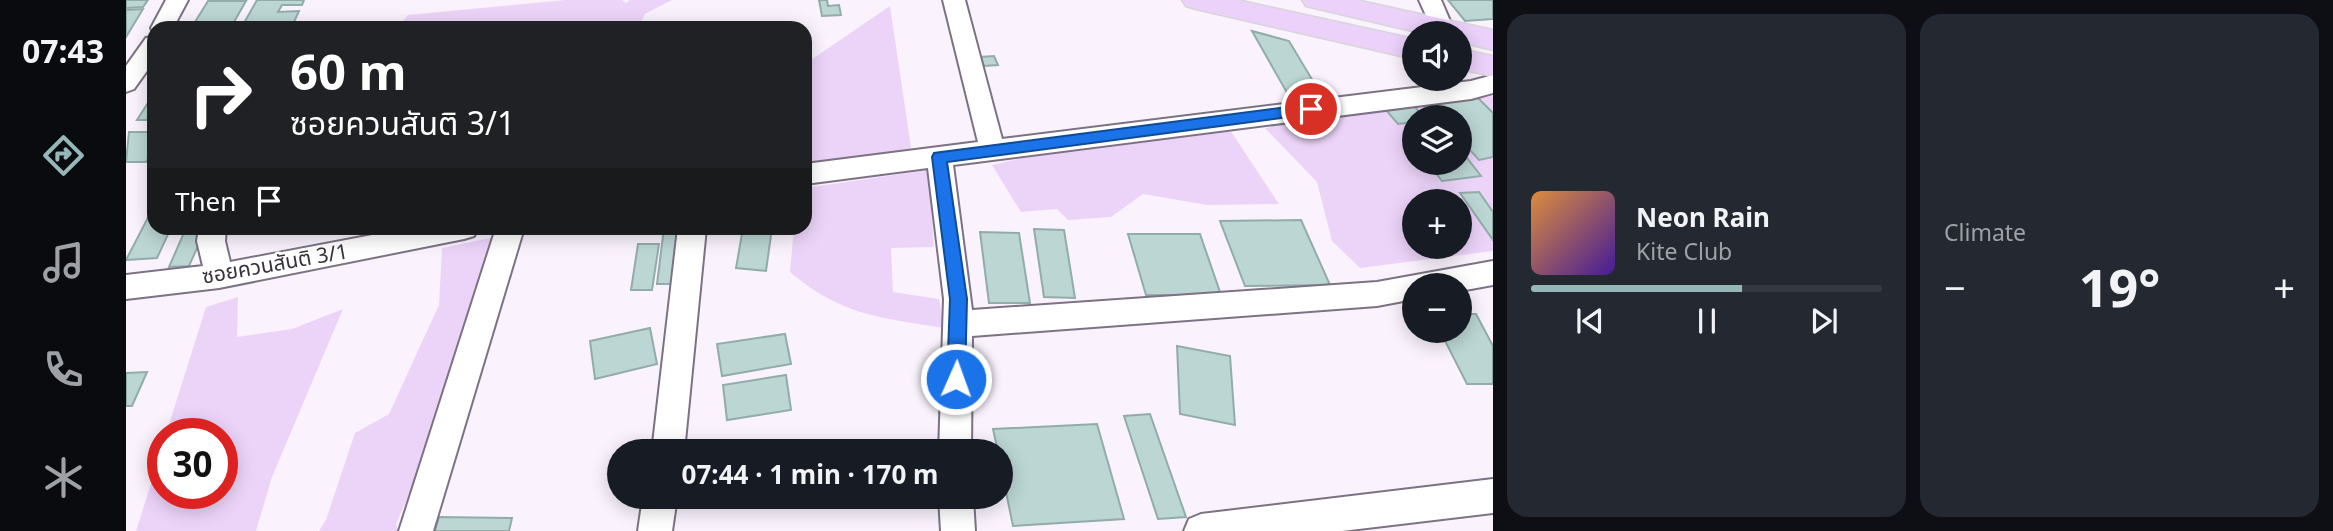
<!DOCTYPE html>
<html lang="en">
<head>
<meta charset="utf-8">
<style>
  body { margin:0; font-family:"Noto Sans","Noto Sans Thai",sans-serif; background:#242831; color:#f1f3f6; height:100vh; display:flex; flex-direction:column; font-size:26px; white-space:nowrap }
  * { box-sizing:border-box; margin:0 }
  p { font-size:23px; color:#9ea1a6 }
  .icon { flex:none; width:38px; height:38px; fill:none; stroke:currentColor; stroke-width:2; stroke-linecap:round; stroke-linejoin:round }
  .map { position:relative; flex:1; overflow:hidden }
  .details { display:flex; flex-direction:column; gap:14px; padding:14px; background:#0d0f14; width:840px }
  .details>* { flex:none }
  .top-card { position:absolute; left:21px; top:21px; width:665px; height:214px; border-radius:21px; box-shadow:0 4px 18px #0003; background:#202124; color:#fff; overflow:hidden }
  .buttons { position:absolute; left:1276px; top:21px; display:grid; gap:14px }
  .buttons a { display:grid; place-items:center; width:70px; height:70px; border-radius:50%; background:#171b24; box-shadow:0 4px 18px #0003; font-size:35px }
  .speed { position:absolute; left:21px; top:418px; display:flex; gap:14px; font-size:35px; font-weight:700; text-align:center }
  .speed>* { display:grid; place-content:center; width:91px; height:91px; border-radius:50%; background:#171b24; box-shadow:0 4px 18px #0003; line-height:1 }
  .speed .limit { border:10px solid #d22; background:#fff; color:#111 }
  .pin { position:absolute; display:grid; place-items:center; width:60px; height:60px; color:#fff; margin:-30px; border:4px solid #fff; border-radius:50%; box-shadow:0 2px 7px #0007 }
  .me { position:absolute; width:77px; margin:-38px; rotate:2deg; stroke-linejoin:round; filter:drop-shadow(0 0 5px #0008) }
  .turn { display:flex; align-items:center; gap:24px; height:147px; padding:0 28px; font-size:32px }
  .turn .icon { width:91px; height:91px; stroke-width:2.5 }
  .turn b { display:block; font-size:49px; line-height:60px }
  .then { display:flex; align-items:center; height:66px; padding:0 28px; background:#0003; gap:14px; font-size:26px }
  .big { font-size:52px; font-weight:700; line-height:1.1 }
  .details .tile { flex:1; display:flex; flex-direction:column; justify-content:center; gap:10px; min-width:0; padding:0 24px; border-radius:21px; background:#242831 }
  .song { display:flex; align-items:center; gap:21px }
  .cover { width:84px; height:84px; border-radius:10px; background:linear-gradient(135deg,hsl(30 70% 55%),hsl(260 70% 35%)) }
  .played { height:7px; border-radius:4px; background:linear-gradient(90deg,#95b7b7 60%,#363941 60%) }
  .keys { display:flex; justify-content:space-around; direction:ltr }
  .heat { display:flex; justify-content:space-between; align-items:center; font-size:38px; direction:ltr }
  .details .tiles { flex:1; display:grid; gap:14px; grid-template-columns:repeat(2,1fr) }
  .trip { position:absolute; left:481px; top:439px; width:406px; height:70px; border-radius:35px; background:#171b24; box-shadow:0 4px 18px #0003; font-weight:700; line-height:70px; text-align:center }
  main { display:flex; flex:1; min-height:0 }
  .dock { display:flex; flex-direction:column; width:126px; justify-content:space-around; align-items:center; background:#090b0e; color:#9ea1a6 }
  .dock .icon { width:49px; height:49px }
  .dock .on { color:#95b7b7 }
  .dock b { font-size:32px; color:#f1f3f6 }
  .map>svg:first-child { display:block }
  .green { fill:#ecd4f9; fill-rule:evenodd }
  .building { fill:#bbd6d3; stroke:#92aca9; stroke-width:2 }
  .lines { fill:none; stroke-linecap:round; stroke-linejoin:round }
  .minor-casing { stroke:#7d7283; stroke-width:4 }
  .major-casing { stroke:#d7d6d8; stroke-width:3 }
  .minor { fill:#fff; fill-rule:evenodd }
  .major { fill:#ecd1fb; fill-rule:evenodd }
  .route { fill:#1a73e8; stroke:#114b97; stroke-width:2 }
  .labels { text-anchor:middle; stroke-width:5; stroke-linejoin:round; paint-order:stroke }
  .street-label { font-size:21px; fill:#37323a; stroke:#fff }
</style>
</head>
<body>
<main>
<nav class="dock">
<b>07:43</b>
<svg class="icon on" aria-label="directions" viewBox="0 0 24 24"><path d="M12 3l9 9-9 9-9-9zM9 14v-3h6M13 9l2 2-2 2"/></svg>
<svg class="icon" aria-label="music" viewBox="0 0 24 24"><path d="M9 18V5l10-2v13"/><circle cx="6" cy="18" r="3"/><circle cx="16" cy="16" r="3"/></svg>
<svg class="icon" aria-label="phone" viewBox="0 0 24 24"><path d="M5 4h4l2 5-3 2q2 4 5 5l2-3 5 2v4C11 20 4 13 5 4z"/></svg>
<svg class="icon" aria-label="climate" viewBox="0 0 24 24"><path d="M12 3v18M4 7l16 10M4 17L20 7"/></svg>
</nav>
<div class="map">
<svg width="1367" height="531" viewBox="0 0 1367 531">
  <rect width="100%" height="100%" fill="#faf3fe"/>
  <g class="green">
    <path d="M439,0h57l4,3 4,-3h42l-27,14 -7,14h-241l11,-13z"/>
    <path d="M764,6l23,155 -108,13v-110z"/>
    <path d="M1367,96v155l-133,17 -28,-27 -15,-59 -52,-54zM1288,117h46v46h-46zM1288,201h46v46h-46z"/>
    <path d="M1104,130l49,74 -72,1 -64,-11 -32,23 -43,3 -11,-11 -36,3 -29,-47 73,-17z"/>
    <path d="M802,170l6,77 -43,1 2,44 46,7 5,29c-63,-10 -104,-13 -154,-56l4,-44h11v-40z"/>
    <path d="M383,234l-52,150 -61,140 3,7h-80l7,-11 29,-87 34,-19 50,-109 3,-57z"/>
    <path d="M112,297l-1,40 55,-8 51,-20 -71,168 -16,54h-120l27,-85v48h59v-60h-56l40,-127z"/>
  </g>
  <g class="building">
    <path d="M0,0h22l-5,7 -17,1z"/>
    <path d="M131,0h47l-2,5h-20l-4,7 21,-1 -5,11 -50,1z"/>
    <path d="M693,0h8l1,6 11,-1 2,10 -19,1z"/>
    <path d="M1322,0h45v19l-28,2z"/>
    <path d="M82,1h38l-12,21h-39z"/>
    <path d="M17,9l-17,28v-27z"/>
    <path d="M1126,31l37,10 33,55 -32,2z"/>
    <path d="M868,56l4,9 -14,1 -4,-9z"/>
    <path d="M1347,93l20,20v44l-14,3 -19,-21v-22h-22l-13,-13z"/>
    <path d="M27,95l1,25h-17z"/>
    <path d="M1288,106l10,11h-10v5l-16,2 -12,-14z"/>
    <path d="M3,132h25v18l-8,12h-20z"/>
    <path d="M1334,149l21,27 -39,5 -14,-18h32z"/>
    <path d="M1353,192l14,20v28l-33,-47z"/>
    <path d="M28,206v22h17l-14,30 -31,2z"/>
    <path d="M1175,220l29,65 -85,1 -25,-65z"/>
    <path d="M60,228h20l-17,38 -20,1z"/>
    <path d="M538,228h22l-6,56h-23z"/>
    <path d="M617,228h29l-6,43 -30,-3z"/>
    <path d="M908,229l30,1 11,68 -31,-1z"/>
    <path d="M854,232l39,1 11,70h-41z"/>
    <path d="M1002,234h72l21,61h-75z"/>
    <path d="M512,244h21l-7,46h-21z"/>
    <path d="M1334,314h16l17,32v38h-26l-27,-53h20z"/>
    <path d="M524,328l7,36 -62,15 -5,-38z"/>
    <path d="M659,334l6,30 -69,12 -5,-32z"/>
    <path d="M1051,346l53,10 5,69 -55,-11z"/>
    <path d="M21,372l-15,34h-6v-33z"/>
    <path d="M660,375l5,35 -64,10 -4,-35z"/>
    <path d="M1024,414l36,103 -28,2 -34,-103z"/>
    <path d="M971,424l27,95 -111,7 -12,-58v-16h-3l-5,-23z"/>
    <path d="M313,517l73,1 -3,13h-74z"/>
  </g>
  <g class="lines">
    <g class="minor-casing">
      <g id="minor">
        <path d="M40,0h22l-15,28h-19v5l-3,-5z"/>
        <path d="M817,0h22l37,139 469,-58 22,-6v18l-22,6 -518,66 19,145 405,-28 116,-21v24l-33,6v-6h-46v14l-37,7 -405,30 -1,116h-32l5,-153 -16,-131 -123,16v-20l173,-22z"/>
        <path d="M1293,0h22l12,28 -3,5h-16z"/>
        <path d="M28,36v25l-20,28 -8,3v-26l20,-28z"/>
        <path d="M73,228h27l-1,13 5,21 179,-34h69l-4,8 -10,3 -245,49 -93,11v-24l77,-9 -6,-25z"/>
        <path d="M370,228h28l-91,303h-34z"/>
        <path d="M552,228h28l-22,224h-32z"/>
        <path d="M1367,479v34l-151,18h-158l5,-12 12,-5z"/>
        <path d="M517,497h34l-5,34h-34z"/>
        <path d="M813,497h34l2,34h-34z"/>
      </g>
    </g>
    <g class="major-casing">
      <g id="major">
        <path d="M1056,0h55l177,39v20l-218,-50 -10,-3z"/>
        <path d="M1176,0h54l137,30v20l-33,-8v-9h-39l-115,-27z"/>
        <path d="M1334,49l33,7v20l-33,-7z"/>
      </g>
    </g>
    <use href="#minor" class="minor"/>
    <use href="#major" class="major"/>
  </g>
  <path class="route" d="M1185,104l7,5 -7,5 -364,48 20,137 -2,80 -3,6h-12l-3,-6 3,-80 -18,-142 2,-4z"/>
  <g class="labels">
    <g class="street-label">
      <text transform="translate(149 264) rotate(-10)" y="7">ซอยควนสันติ 3/1</text>
    </g>
  </g>
</svg>
<div class="buttons">
<a><svg class="icon" aria-label="sound" viewBox="0 0 24 24"><path d="M4 9h4l5-4v14l-5-4H4zM17 9q2 3 0 6"/></svg></a>
<a><svg class="icon" aria-label="layers" viewBox="0 0 24 24"><path d="M12 4l9 5-9 5-9-5zM3 14l9 5 9-5"/></svg></a>
<a>+</a>
<a>−</a>
</div>
<div class="speed"><div class="limit">30</div></div>
<div class="pin" style="left:1185px;top:109px;background:#d93025"><svg class="icon" aria-label="arrive" viewBox="0 0 24 24"><path d="M6 21V4h12l-3 4 3 4H6"/></svg></div>
<svg class="me" style="left:830px;top:379px" viewBox="-20 -20 40 40"><circle r="17" fill="#1a73e8" stroke="#fff" stroke-width="3"/><path d="M0-11L8 9 0 5-8 9z" fill="#fff"/></svg>
<div class="trip">07:44 · 1 min · 170 m</div>
<div class="top-card">
<div class="turn"><svg class="icon" aria-label="right" viewBox="0 0 24 24"><path d="M7 20v-9h11M14 6l5 5-5 5"/></svg><div><b>60 m</b>ซอยควนสันติ 3/1</div></div>
<div class="then">Then<svg class="icon" aria-label="arrive" viewBox="0 0 24 24"><path d="M6 21V4h12l-3 4 3 4H6"/></svg></div>
</div>
</div>
<section class="details">
<div class="tiles">
<div class="tile">
<div class="song"><i class="cover"></i><div><b>Neon Rain</b><p>Kite Club</p></div></div>
<div class="played"></div>
<div class="keys"><svg class="icon" aria-label="previous" viewBox="0 0 24 24"><path d="M18 5L8 12l10 7zM5 5v14"/></svg><svg class="icon" aria-label="pause" viewBox="0 0 24 24"><path d="M8 5v14M16 5v14"/></svg><svg class="icon" aria-label="next" viewBox="0 0 24 24"><path d="M6 5l10 7-10 7zM19 5v14"/></svg></div>
</div>
<div class="tile"><p>Climate</p>
<div class="heat"><a>−</a><b class="big">19°</b><a>+</a></div>
</div>
</div>
</section>
</main>
</body>
</html>
